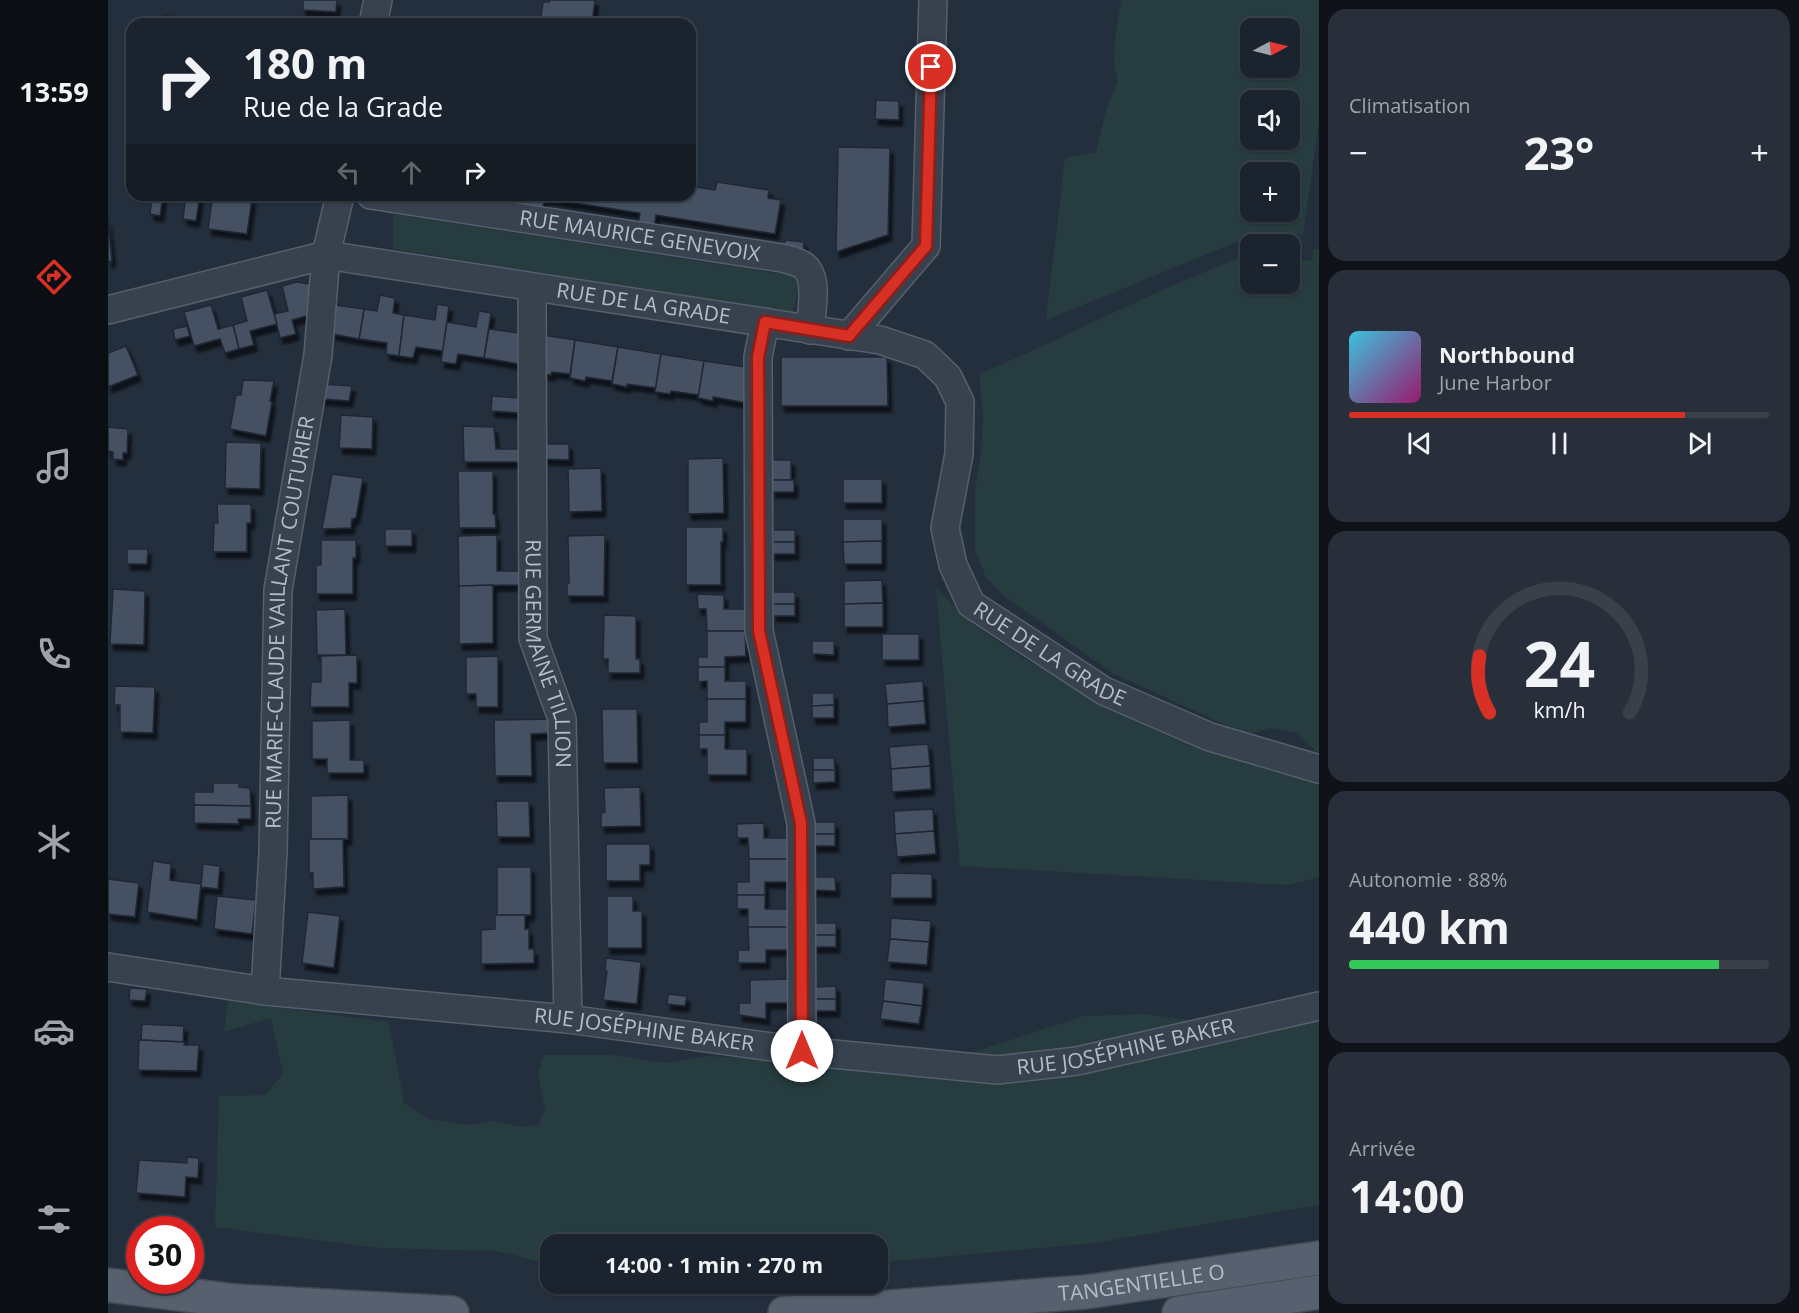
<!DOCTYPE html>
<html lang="fr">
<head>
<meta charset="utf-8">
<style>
  body { margin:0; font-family:"Open Sans",sans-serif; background:#282f3a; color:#f1f3f6; height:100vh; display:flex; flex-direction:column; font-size:22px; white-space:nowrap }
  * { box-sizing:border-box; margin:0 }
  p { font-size:20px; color:#a0a4aa }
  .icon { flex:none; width:33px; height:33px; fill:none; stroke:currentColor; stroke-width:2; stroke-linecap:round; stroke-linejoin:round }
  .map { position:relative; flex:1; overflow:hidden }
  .drawer { display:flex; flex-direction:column; gap:9px; padding:9px; background:#0f1319; width:480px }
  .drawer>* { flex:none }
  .banner { position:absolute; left:18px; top:18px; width:570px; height:183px; border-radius:18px; box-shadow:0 2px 4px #0004,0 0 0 2px #39404a; background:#1b232e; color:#f1f3f6; overflow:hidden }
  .needle { width:39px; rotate:83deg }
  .controls { position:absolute; left:1132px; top:18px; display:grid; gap:12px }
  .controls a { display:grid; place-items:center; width:60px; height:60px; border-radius:12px; background:#1b232e; box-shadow:0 2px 4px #0004,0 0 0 2px #39404a; font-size:30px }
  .speed { position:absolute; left:18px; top:1216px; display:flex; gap:12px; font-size:30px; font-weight:700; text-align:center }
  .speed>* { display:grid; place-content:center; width:78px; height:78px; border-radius:50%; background:#1b232e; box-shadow:0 2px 4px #0004,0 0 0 2px #39404a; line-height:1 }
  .speed .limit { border:9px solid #d22; background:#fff; color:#111 }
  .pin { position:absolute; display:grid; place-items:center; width:51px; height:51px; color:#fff; margin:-26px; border:3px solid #fff; border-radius:50%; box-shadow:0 2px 6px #0007 }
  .me { position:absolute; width:66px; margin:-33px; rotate:0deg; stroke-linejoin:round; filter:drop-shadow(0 0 4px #0008) }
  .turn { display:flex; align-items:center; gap:21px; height:126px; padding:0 18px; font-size:27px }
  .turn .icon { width:78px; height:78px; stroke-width:2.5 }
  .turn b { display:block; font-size:42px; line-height:51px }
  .lanes { display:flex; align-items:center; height:57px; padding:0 18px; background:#0003; justify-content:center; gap:30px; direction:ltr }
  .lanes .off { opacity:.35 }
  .big { font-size:45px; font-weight:700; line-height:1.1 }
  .drawer .card { flex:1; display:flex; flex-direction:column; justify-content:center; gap:9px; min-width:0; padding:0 21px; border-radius:18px; background:#282f3a }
  .drawer .dial { align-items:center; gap:0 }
  .dial svg { height:156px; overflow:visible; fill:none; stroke:#39404a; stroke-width:7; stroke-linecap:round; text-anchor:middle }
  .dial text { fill:#f1f3f6; stroke:none }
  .song { display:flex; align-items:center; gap:18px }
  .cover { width:72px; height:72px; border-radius:9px; background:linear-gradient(135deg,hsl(190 70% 55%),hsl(320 70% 35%)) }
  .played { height:6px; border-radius:3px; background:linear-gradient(90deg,#d93025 80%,#39404a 80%) }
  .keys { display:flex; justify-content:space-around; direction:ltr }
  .heat { display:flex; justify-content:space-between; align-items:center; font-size:33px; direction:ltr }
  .charge { height:9px; border-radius:4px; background:linear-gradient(90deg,#34c759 88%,#39404a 0) }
  .trip { position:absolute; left:432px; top:1234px; width:348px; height:60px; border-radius:18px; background:#1b232e; box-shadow:0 2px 4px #0004,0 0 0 2px #39404a; font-weight:700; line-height:60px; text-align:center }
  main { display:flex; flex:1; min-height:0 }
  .dock { display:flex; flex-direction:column; width:108px; justify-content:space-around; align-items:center; background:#0b0e12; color:#a0a4aa }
  .dock .icon { width:42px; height:42px }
  .dock .current { color:#d93025 }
  .dock b { font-size:27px; color:#f1f3f6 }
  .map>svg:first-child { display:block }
  .green { fill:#263c3f; fill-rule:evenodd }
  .building { fill:#455162; stroke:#1f2835; stroke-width:1.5; filter:url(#shadow) }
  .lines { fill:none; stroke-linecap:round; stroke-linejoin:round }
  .minor-casing { stroke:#565f6c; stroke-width:30 }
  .major-casing { stroke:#414a57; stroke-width:36 }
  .minor { stroke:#38414e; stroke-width:27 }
  .major { stroke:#56606e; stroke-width:33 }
  .route-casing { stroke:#8d1f18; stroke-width:15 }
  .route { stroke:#d93025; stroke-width:10 }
  .labels { text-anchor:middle; stroke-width:6; stroke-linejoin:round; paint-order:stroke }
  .street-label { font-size:21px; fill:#b4bcc9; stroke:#1d2633 }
</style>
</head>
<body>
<main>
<nav class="dock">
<b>13:59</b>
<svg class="icon current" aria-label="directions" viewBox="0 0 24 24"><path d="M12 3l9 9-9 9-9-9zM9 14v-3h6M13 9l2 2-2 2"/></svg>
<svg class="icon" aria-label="music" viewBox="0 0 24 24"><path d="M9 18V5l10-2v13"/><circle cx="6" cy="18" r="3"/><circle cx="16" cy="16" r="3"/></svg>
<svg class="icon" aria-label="phone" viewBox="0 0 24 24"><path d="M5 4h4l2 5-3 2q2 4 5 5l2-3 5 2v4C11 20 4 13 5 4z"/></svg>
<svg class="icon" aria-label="climate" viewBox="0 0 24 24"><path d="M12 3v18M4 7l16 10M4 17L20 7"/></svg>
<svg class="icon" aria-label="car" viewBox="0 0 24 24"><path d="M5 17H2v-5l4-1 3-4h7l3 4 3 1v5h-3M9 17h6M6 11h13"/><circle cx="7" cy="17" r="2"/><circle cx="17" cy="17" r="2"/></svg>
<svg class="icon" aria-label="filters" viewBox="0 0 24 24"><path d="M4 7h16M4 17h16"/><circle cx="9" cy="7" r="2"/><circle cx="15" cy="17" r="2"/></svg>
</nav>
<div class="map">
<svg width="1211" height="1313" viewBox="0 0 1211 1313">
  <defs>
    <filter id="shadow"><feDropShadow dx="3.5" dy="6" stdDeviation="1.5" flood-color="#0009"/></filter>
  </defs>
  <rect width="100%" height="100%" fill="#242f3e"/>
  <g class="green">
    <path d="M1013,0h198v122l-16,112 -61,6 -196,80 19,-162 31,-6 10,-41 12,-30 -4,-18 1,-24zM1182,28v40h-39v-40zM1182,100v40h-39v-40zM1182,172v40h-39v-40z"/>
    <path d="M285,214l408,63 -8,36 -400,-64z"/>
    <path d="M1211,249v505l-24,-22 -25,-4 -23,7 -135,-62 -108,-77 -18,-19 -11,-27v-59l6,-37 2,-38 -4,-42c90,-38 177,-85 268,-119h4v29h39v-25l22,2 1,-11z"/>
    <path d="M828,588l35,35 52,35 163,84 133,43v92l-32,8 -327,-19z"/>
    <path d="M120,1001l161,21 15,81 24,16 42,6 22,-4 28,6 19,-2 6,-16 -7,-36 6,-18h69l51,8 46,-7 208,14 166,-54 61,-2 59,8h115v183l-224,38 -210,19h-7v-17h-328v18h-6l-46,-12 -119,-3 -164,-21 4,-131 46,-1 18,-21 -12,-56 -47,14z"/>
  </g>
  <g class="building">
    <path d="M195,0h34l-1,12 -33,-2z"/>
    <path d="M442,0h45l-3,24h-49l1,-6 -3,-1 2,-15h6z"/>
    <path d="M57,15l38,7 -1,2h-39z"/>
    <path d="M768,100l23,1v19l-24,-1z"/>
    <path d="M730,147l52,1 -2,87 -52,17z"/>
    <path d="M609,182l52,8 -1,8 13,2 -6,34 -119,-19 -2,12 -16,-2 2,-12 -96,-15 -1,12 -43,-7 1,-8h189v-9l25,4z"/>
    <path d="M44,195h11l-3,21 -10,-2z"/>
    <path d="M78,195h14l-4,26 -13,-2z"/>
    <path d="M105,195l39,4 -5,35 -39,-5z"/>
    <path d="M0,219l4,42 -4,1z"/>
    <path d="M677,240l19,2 -1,11 -19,-2z"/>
    <path d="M189,282l18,3 -5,30 -18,5 4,14 -16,4 -6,-24 14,-3 -6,-25z"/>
    <path d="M159,290l10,34 -27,7 4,14 -15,4 -6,-24 14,-4 -6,-24z"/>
    <path d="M272,295l15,3 -2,15 11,2 -5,41 -13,-2 1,-11 -28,-4 5,-30 13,2z"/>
    <path d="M329,304l12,2 -6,45 -27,-4 -3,11 -14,-2 5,-41 31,5z"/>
    <path d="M103,305l7,24 15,-4 6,24 -14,4 -5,-14 -26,7 -10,-34z"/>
    <path d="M228,305l28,4 -5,30 -27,-5z"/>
    <path d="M371,311l12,2 -7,45 -26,-4 -2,10 -15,-2 6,-40 29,5z"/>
    <path d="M79,326l3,10 -15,4 -2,-11z"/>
    <path d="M381,329l30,4v31l-35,-6z"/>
    <path d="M435,335l32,5 -5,34 -18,-2 -1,3 -7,-1z"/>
    <path d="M467,340l43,7 -6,34 -26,-4 -1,4 -15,-3z"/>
    <path d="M18,346l12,29 -30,12v-34z"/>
    <path d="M510,347l43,7 -5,34 -29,-4v3l-15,-3z"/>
    <path d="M553,354l43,7 -5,34 -28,-4 -1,3 -15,-2z"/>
    <path d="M673,357h106l1,49h-107z"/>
    <path d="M596,361l43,6v36l-34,-6v4l-15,-3z"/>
    <path d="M135,380l31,1 -4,20 2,1 -6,34 -36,-7 6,-34h5z"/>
    <path d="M215,384l29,2 -3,15 -28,-2z"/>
    <path d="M384,396l28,2v15l-29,-2z"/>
    <path d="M233,415l32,2 -1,32 -33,-1z"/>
    <path d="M355,426l31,1 2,22h24v13h-56z"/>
    <path d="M0,427l20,2 -1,24h-4v7l-10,-1v-7l-5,-1z"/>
    <path d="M118,442l35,1 -1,46 -35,-1z"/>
    <path d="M436,444h25v16l-25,-1z"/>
    <path d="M615,458l1,55 -36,1v-55z"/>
    <path d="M663,460h20v20h-19z"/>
    <path d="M493,468l1,43 -33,1 -1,-43z"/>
    <path d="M350,471h35v43h2l1,14h-37z"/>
    <path d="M224,474l31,4 -7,40 -4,1 -1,9 -29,1z"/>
    <rect x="735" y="479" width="39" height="24"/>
    <rect x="664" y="480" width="22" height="12"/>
    <path d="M109,504h34v19h-4v29h-34l1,-29h4z"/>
    <path d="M735,519h39v22l-39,1z"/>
    <path d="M578,527h37v15h-2v43h-35z"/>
    <rect x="277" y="529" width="27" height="17"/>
    <rect x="665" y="530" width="22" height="12"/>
    <path d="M389,535v36h23v14l-61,1 -1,-50z"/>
    <path d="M497,535l-1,61h-37v-14l2,1 -1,-47z"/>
    <path d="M213,540h35v18h-3v36h-37v-29h5z"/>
    <path d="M774,541v23h-38l-1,-22z"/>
    <path d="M665,542h22v12h-23z"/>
    <path d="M19,549h21l-1,15h-20z"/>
    <path d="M774,580l1,23 -39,1v-23z"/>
    <path d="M385,585v58l-34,1v-58z"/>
    <path d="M5,589l32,2 -1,54 -34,-1z"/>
    <rect x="665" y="592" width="22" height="12"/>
    <path d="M589,594l27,1v14h21v22h-38l-1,-22h-8z"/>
    <path d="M775,603v24h-39v-23z"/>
    <rect x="665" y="604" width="22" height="12"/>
    <path d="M237,609l1,46h-29l-1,-45z"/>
    <path d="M496,615l32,1v43h4v14h-32v-14h-5z"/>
    <path d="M599,631h38l1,25 -21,1v10h-27v-10h9z"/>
    <rect x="774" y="634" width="37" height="26"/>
    <path d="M704,641h22v14l-22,-1z"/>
    <path d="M249,655v28h-8v24h-39l1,-25h10v-26z"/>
    <path d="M390,656v51h-22v-13h-10v-37z"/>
    <path d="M590,667h27v14h21v18h-39v-18l-9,1z"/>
    <path d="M815,681l1,20 -37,3 -2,-20z"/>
    <path d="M7,686l40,1 -2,46 -33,-1v-27h-6z"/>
    <path d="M704,693h22v12l-22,1z"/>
    <path d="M599,699h39v23h-21v13h-26v-13h8z"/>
    <path d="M816,701l2,23 -38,3 -1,-23z"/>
    <path d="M726,705v13h-22v-12z"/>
    <path d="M494,709h35l1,54h-35z"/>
    <path d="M447,719v14l-24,1 1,42h-37l-1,-56z"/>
    <path d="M242,720v40h14v13h-37v-14h-15v-38z"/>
    <path d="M591,735h26v14h22v26h-40v-26h-8z"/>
    <path d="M820,744l2,22 -39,3 -2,-22z"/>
    <path d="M705,758h21l1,12h-22z"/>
    <path d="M822,766l1,23 -39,3 -1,-23z"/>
    <path d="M705,770h22v12l-22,1z"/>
    <path d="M105,783h26v4l11,1 1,18 -57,-1v-13h19z"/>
    <path d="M532,787l1,39 -40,1v-14l4,-1 -1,-24z"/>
    <path d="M240,795v44h-37v-43z"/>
    <path d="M388,801h33l1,36h-33z"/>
    <path d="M86,805l57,1v13h-13l1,5 -45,-1z"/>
    <path d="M825,809l1,22 -39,3 -1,-23z"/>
    <rect x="705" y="822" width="22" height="12"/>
    <path d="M656,823v15h24v21h-39l-1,-21h-11v-14z"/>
    <path d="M826,831l2,23 -39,3 -2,-23z"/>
    <rect x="705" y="834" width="22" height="12"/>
    <path d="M201,839h34l1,48 -31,2v-16h-4z"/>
    <path d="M498,844h44v21h-10v16h-34z"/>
    <path d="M641,859h39v23h-23v13h-28v-13h12z"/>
    <path d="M45,861l18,3 -1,16 31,4 -4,36 -50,-8z"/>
    <path d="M95,864l17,2 -2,23 -17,-2z"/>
    <rect x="389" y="867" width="34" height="48"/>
    <path d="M783,873l41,1v24h-42z"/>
    <path d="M705,877h22l1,14 -23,-1z"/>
    <path d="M0,879l31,4 -4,34 -27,-3z"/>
    <path d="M629,895h28v14h24v18h-41v-18h-11z"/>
    <path d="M109,896l39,4 -4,34 -38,-5z"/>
    <path d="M499,896h26v15h9v37h-35z"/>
    <path d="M200,912l32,4 -6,52 -32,-5z"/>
    <path d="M387,915h30v14h4v20h5v14l-53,1v-34l14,-1z"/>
    <path d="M783,918l40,3 -2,21 -39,-3z"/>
    <rect x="706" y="923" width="22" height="12"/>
    <path d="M640,927h41v23h-23v13h-28v-13h11z"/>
    <rect x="706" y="935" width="22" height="12"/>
    <path d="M782,939l39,3 -2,23 -40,-3z"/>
    <path d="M498,958l35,4 -4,42 -34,-4 4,-29h-2z"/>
    <path d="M681,979v24h-23v16l-27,-4v-12h11v-23z"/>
    <path d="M777,979l39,4 -2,23 -39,-5z"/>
    <path d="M728,986v13h-22v-12z"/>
    <path d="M22,988l17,1 -2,12 -16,-1z"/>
    <path d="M560,994l19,2 -2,10 -18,-2z"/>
    <rect x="706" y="999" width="22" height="12"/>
    <path d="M775,1001l39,5 -3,18 -39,-5z"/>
    <path d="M34,1024l42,2 -1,16 -42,-2z"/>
    <path d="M31,1040l46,2 -1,3h15l-2,26 -59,-1z"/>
    <path d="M79,1157l12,1 -1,20 -12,-1 -1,20 -49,-4 3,-33 48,3z"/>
  </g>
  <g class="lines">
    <g class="minor-casing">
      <g id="minor">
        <path d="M265,24l5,-24"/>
        <path id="s1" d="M263,195l411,63c7,2 18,4 23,9 14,13 6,46 5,63"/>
        <path id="s2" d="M424,288l1,350 29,81 6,300"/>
        <path id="s3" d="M0,310l218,-55 554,85 45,15 23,22 12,25 -1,52 -14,74 8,37 18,39 133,87 106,46 109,32"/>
        <path d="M657,322l-7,35 1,274 42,192 1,228"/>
        <path d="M741,336l77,-90 7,-246"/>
        <path id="s4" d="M0,967l157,24 303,28 234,32 196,19 79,-9 242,-55"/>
        <path id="s5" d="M157,991l8,-139 5,-262 40,-235 8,-100 14,-60"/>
      </g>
    </g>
    <g class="major-casing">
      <g id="major">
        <path d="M0,1285l127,16 217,12"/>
        <path id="s6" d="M677,1313l67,-3 234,-18 233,-34"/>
        <path d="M1071,1313l140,-21"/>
      </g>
    </g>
    <use href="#minor" class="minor"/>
    <use href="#major" class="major"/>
  </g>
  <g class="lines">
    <g class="route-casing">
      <path id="route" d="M694,1051l-1,-228 -42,-192 -1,-274 7,-35 84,14 77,-90 5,-179"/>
    </g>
    <use href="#route" class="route"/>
  </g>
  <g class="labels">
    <g class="street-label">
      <text dy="7" stroke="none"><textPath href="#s1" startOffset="272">RUE MAURICE GENEVOIX</textPath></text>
      <text dy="7" stroke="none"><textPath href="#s3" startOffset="546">RUE DE LA GRADE</textPath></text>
      <text dy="7" stroke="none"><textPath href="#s5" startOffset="370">RUE MARIE-CLAUDE VAILLANT COUTURIER</textPath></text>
      <text dy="7" stroke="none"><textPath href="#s3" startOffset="1194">RUE DE LA GRADE</textPath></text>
      <text dy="7" stroke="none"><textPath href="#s2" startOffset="368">RUE GERMAINE TILLION</textPath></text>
      <text dy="7" stroke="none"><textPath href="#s4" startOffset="540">RUE JOSÉPHINE BAKER</textPath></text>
      <text dy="7" stroke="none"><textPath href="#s4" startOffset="1026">RUE JOSÉPHINE BAKER</textPath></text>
      <text dy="7" stroke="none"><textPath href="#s6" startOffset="358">TANGENTIELLE O</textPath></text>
    </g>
  </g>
</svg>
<div class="controls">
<a><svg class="needle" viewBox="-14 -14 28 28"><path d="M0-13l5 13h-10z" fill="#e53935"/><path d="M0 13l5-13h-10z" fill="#a0a4aa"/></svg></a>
<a><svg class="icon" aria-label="sound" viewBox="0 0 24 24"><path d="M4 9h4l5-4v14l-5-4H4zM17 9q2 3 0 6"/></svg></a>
<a>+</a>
<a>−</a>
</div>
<div class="speed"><div class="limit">30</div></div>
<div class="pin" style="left:823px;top:67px;background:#d93025"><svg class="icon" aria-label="arrive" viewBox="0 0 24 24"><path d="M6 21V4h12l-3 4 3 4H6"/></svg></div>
<svg class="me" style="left:694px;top:1051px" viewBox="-20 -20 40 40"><circle r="19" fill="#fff"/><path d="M0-13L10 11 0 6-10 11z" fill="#d93025"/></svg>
<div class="trip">14:00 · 1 min · 270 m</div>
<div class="banner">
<div class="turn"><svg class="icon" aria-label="right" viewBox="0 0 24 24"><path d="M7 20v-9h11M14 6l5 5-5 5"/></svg><div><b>180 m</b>Rue de la Grade</div></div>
<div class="lanes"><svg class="icon off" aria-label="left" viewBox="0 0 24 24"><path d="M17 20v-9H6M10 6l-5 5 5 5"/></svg><svg class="icon off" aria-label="ahead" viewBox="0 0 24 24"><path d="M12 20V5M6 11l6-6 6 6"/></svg><svg class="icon" aria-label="right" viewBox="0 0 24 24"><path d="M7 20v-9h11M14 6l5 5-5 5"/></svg></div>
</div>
</div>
<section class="drawer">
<div class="card"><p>Climatisation</p>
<div class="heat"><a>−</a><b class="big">23°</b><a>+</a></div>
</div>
<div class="card">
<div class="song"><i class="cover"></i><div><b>Northbound</b><p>June Harbor</p></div></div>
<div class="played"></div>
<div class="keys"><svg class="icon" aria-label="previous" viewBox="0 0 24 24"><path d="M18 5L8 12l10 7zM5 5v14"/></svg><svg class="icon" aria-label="pause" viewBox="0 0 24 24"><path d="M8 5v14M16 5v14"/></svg><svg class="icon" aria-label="next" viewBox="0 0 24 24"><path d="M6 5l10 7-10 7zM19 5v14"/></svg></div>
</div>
<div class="card dial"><svg viewBox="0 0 100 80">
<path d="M14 69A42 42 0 1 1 86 69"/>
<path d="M14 69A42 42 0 0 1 9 40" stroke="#d93025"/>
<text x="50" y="56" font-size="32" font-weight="700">24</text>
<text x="50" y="72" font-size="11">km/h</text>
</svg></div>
<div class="card"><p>Autonomie · 88%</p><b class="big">440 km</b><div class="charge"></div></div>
<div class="card"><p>Arrivée</p><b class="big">14:00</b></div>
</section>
</main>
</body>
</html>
